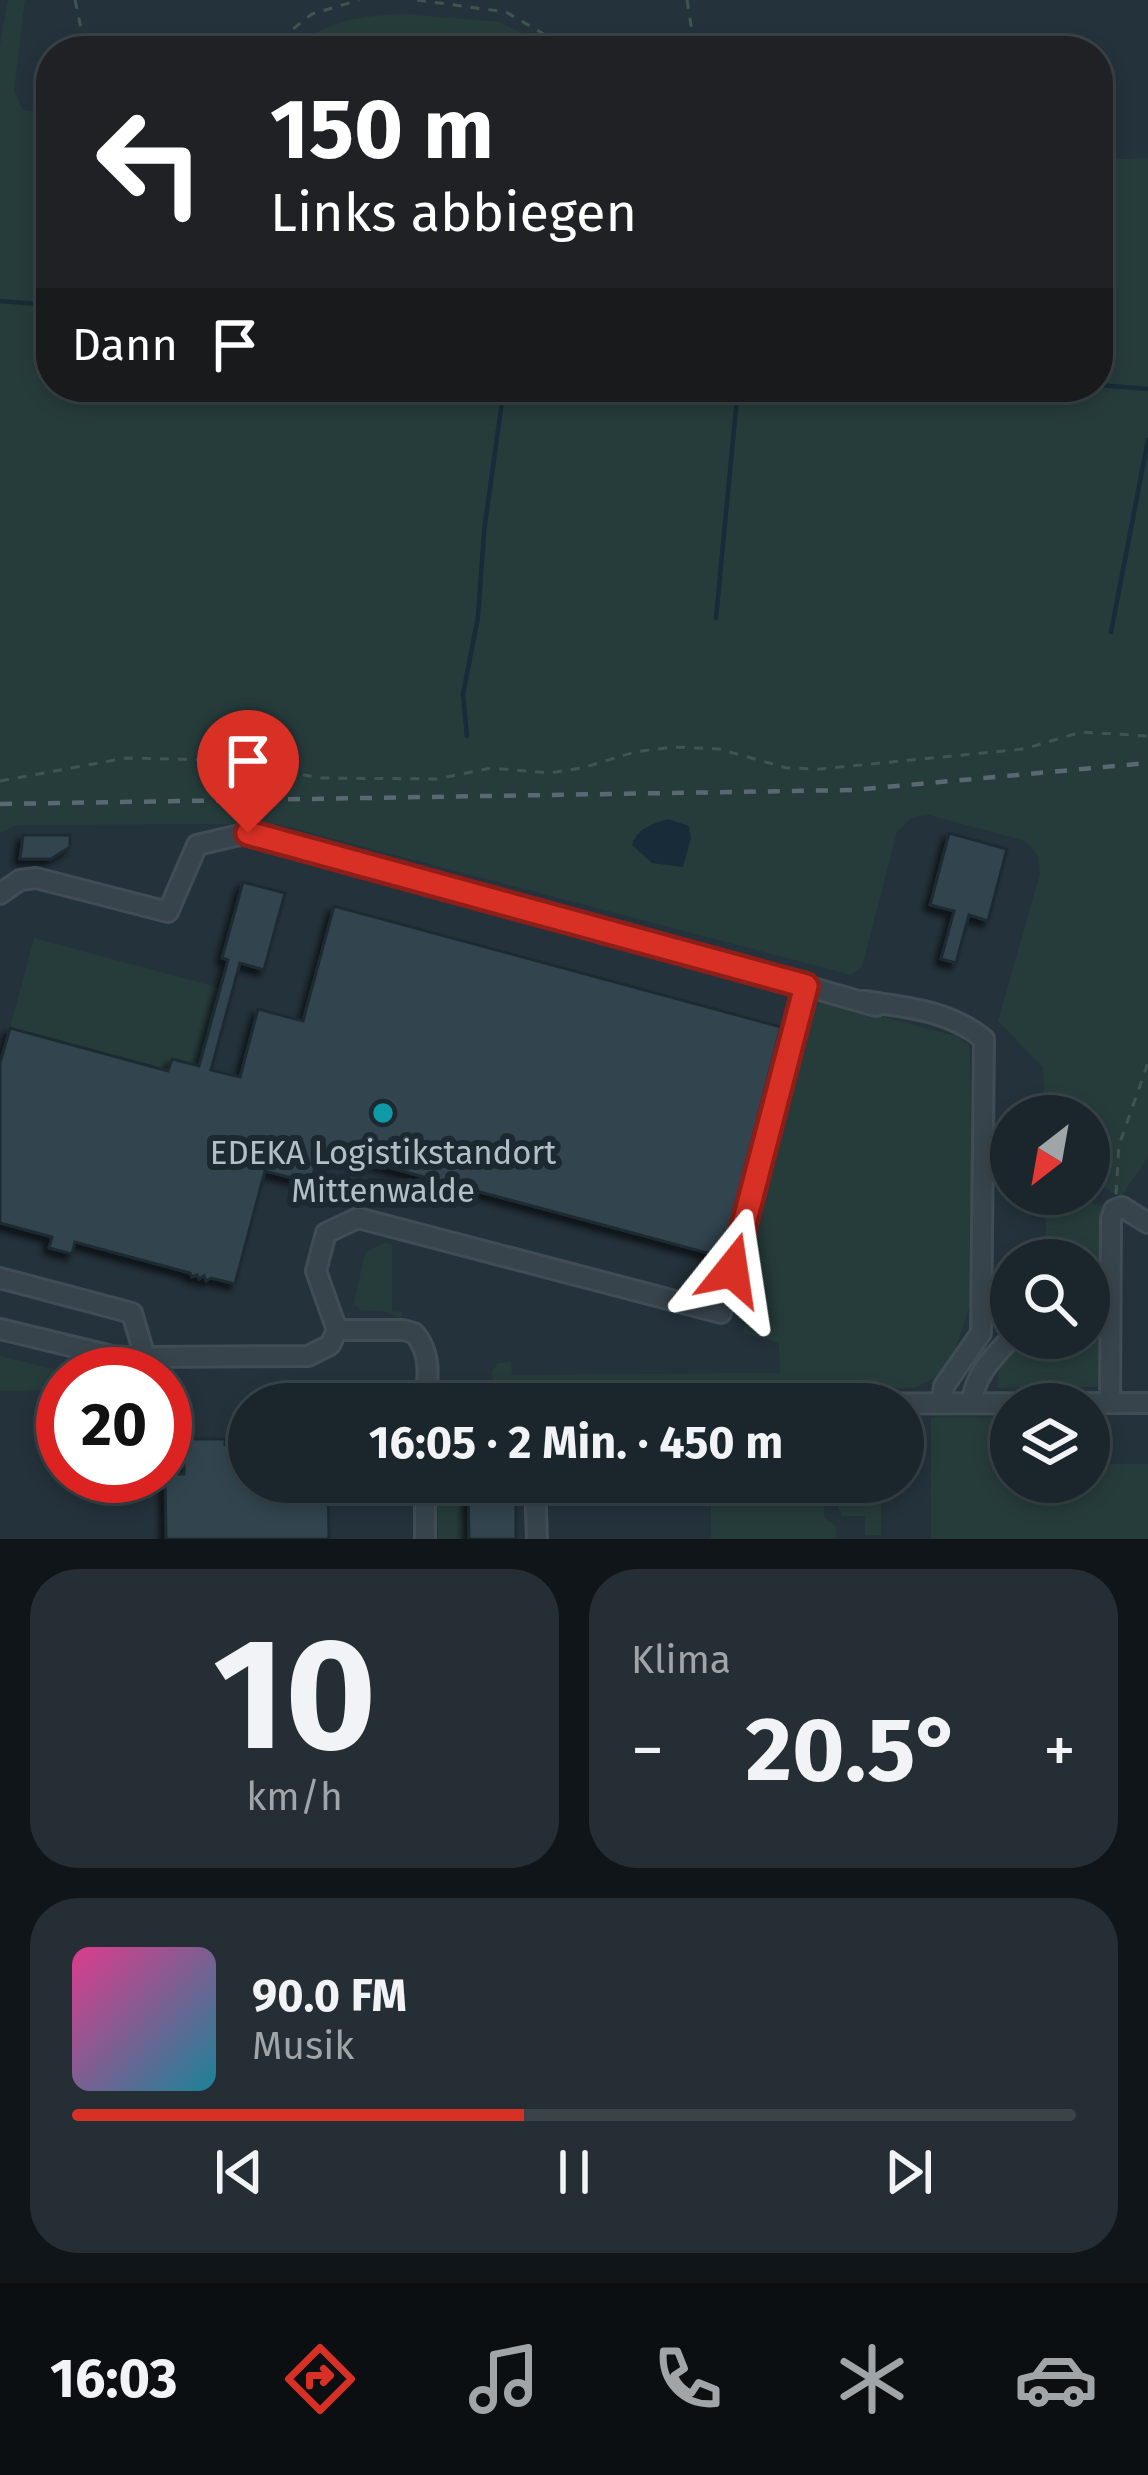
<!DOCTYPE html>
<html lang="de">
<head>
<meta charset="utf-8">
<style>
  body { margin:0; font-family:"Fira Sans",sans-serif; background:#242e34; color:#f1f3f6; height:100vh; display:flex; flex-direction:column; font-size:45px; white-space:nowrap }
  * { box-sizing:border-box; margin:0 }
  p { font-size:39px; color:#a0a5a9 }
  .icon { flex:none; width:66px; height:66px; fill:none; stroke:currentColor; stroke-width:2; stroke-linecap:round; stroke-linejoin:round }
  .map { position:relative; height:1539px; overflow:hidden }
  .drawer { display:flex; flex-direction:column; gap:30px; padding:30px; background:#0f1518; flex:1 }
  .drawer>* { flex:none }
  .hud { position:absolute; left:36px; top:36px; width:1077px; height:366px; border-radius:48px; box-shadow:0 6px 18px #0003,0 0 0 3px #394348; background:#202124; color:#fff; overflow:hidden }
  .needle { width:78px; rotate:211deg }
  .controls { position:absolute; left:990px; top:1095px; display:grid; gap:24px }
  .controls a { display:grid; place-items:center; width:120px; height:120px; border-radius:50%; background:#1b262c; box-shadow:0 6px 18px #0003,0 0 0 3px #394348; font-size:60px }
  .speed { position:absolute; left:36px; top:1347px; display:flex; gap:24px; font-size:60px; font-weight:700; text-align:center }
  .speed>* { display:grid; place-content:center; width:156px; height:156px; border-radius:50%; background:#1b262c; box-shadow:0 6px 18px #0003,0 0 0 3px #394348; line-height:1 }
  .speed .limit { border:18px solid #d22; background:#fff; color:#111 }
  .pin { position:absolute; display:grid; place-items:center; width:102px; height:102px; color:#fff; margin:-123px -51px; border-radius:50% 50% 50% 0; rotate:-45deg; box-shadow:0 0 12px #0007 }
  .pin .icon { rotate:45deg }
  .me { position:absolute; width:132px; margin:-66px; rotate:15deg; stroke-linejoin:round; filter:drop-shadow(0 0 9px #0008) }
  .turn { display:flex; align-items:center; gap:42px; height:252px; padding:0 36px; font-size:54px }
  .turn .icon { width:156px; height:156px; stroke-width:2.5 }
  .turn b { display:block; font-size:84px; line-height:102px }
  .then { display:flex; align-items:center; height:114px; padding:0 36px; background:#0003; gap:24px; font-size:45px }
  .big { font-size:90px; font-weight:700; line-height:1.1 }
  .drawer .tile { flex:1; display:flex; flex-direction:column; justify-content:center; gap:18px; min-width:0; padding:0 42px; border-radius:48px; background:#242e34 }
  .drawer .dial { align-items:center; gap:0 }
  .dial b { font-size:156px; line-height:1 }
  .song { display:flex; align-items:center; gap:36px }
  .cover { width:144px; height:144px; border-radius:18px; background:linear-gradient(135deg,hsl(330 70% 55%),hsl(190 70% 35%)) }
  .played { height:12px; border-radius:6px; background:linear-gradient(90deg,#d93025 45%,#394348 45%) }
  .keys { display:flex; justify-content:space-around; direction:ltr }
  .heat { display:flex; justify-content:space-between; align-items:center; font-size:66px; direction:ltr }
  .drawer .tiles { flex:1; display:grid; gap:30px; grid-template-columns:1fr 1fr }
  .tile:last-child { grid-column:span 2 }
  .trip { position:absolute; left:228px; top:1383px; width:696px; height:120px; border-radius:60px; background:#1b262c; box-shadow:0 6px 18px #0003,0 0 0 3px #394348; font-weight:700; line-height:120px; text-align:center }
  .dock { display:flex; height:192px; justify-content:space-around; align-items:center; background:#0b0f12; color:#a0a5a9 }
  .dock .icon { width:84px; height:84px }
  .dock .on { color:#d93025 }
  .dock b { font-size:54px; color:#f1f3f6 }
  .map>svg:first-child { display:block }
  .green { fill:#263c3b }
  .water { fill:#182b39 }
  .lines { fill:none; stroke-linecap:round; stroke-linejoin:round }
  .stream { stroke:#182b39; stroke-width:4.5 }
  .building { fill:#33444f; stroke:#1f2b33; stroke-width:3; filter:url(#shadow) }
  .minor-casing { stroke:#414d55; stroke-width:24 }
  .path { stroke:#3f5552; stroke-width:3; stroke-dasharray:9 9; stroke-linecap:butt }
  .minor { stroke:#38444c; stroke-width:18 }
  .rail { stroke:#5a6873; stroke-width:4.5; stroke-dasharray:12 12; stroke-linecap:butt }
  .route-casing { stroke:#8d1f18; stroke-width:30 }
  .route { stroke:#d93025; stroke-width:21 }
  .culture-dot { fill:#0f9aa8; stroke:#1d2931; stroke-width:4.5 }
  .labels { text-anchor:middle; stroke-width:12; stroke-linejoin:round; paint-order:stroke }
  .poi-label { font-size:33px; fill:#b3bfc7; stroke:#1d2931 }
</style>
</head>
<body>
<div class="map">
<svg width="1148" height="1539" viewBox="0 0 1148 1539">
  <defs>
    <filter id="shadow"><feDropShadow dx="-5.5" dy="5.5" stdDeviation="3" flood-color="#0009"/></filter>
  </defs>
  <rect width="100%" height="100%" fill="#24323b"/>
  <g class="green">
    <path d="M8,0h17l-11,91 9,19 28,4v273h1047v-227l50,-2v999l-28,41 -29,-20v25l17,5 -1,81 -7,15 1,83 -104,1 2,-21 28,-29h62v-78h-43l-1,-66h44v-78h-44l-2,-48 -45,-47 42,-147 -2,-19 -13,-14 -96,-26 -16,2 -16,15 -35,135 -11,8 -574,-151 -259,1 -18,8v-789z"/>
    <path d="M403,14l97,8 58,29h-266c33,-31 67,-35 111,-37z"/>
    <path d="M34,938l186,50 -21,78 -27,-7 -4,12 -158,-43z"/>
    <path d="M822,1001l134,35 14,10 2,254 -21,61 -17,17 -19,10 -422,1 -1,-18 6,-8 13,-1 1,13 268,-2 -1,-30 -36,-10 5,-20 -19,-5 81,-301z"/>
    <path d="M385,1242l7,3v66l10,1 -1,6 -14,-6 -26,-2 -7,-7 11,-50z"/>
    <path d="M0,1356l73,18h-10v16l-63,1z"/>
    <path d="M931,1418h80v64h78v-64h8v46h51v75h-217z"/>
    <path d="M437,1482h31l1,57h-31z"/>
    <path d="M711,1482h17l1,9h147l5,2v42h-16v-19h-23l-4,-10 -5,-4 -9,4v12l12,8v13h-125z"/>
  </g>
  <path class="water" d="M668,819l21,7 2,12 -8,29 -31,-4 -20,-18c5,-17 21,-21 36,-26z"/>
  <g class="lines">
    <g class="stream">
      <path d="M0,301l51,4"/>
      <path d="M1098,385l50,4"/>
      <path d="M716,618l22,-231"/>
      <path d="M1111,632l37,-192"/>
      <path d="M467,736l-4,-42 15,-77 6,-85 20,-145"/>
    </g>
  </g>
  <g class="building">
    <path d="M949,833l58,16 -19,72 -19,-6 -13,48 -15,-4 13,-48 -24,-6z"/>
    <path d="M23,835h47v12l-19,12h-31z"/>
    <path d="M243,882l42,11 -21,77 -24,-7 -29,107 29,7 18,-68 45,12 31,-115 447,121 -59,230 -402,-108 -9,34 -46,-12 -30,113 -24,-6 -5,3 -2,-5 -5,3 -2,-4 -5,2 -2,-4 -115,-31 -3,12 -23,-6 3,-11 -52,-14v-160l10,-35 158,43 4,-12 27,7 29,-106 -6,-2z"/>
    <path d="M184,1439h41v6h24v37h79l1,57h-163l-1,-65h19z"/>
    <path d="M468,1482h48v57h-47z"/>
  </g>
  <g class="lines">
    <g class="minor-casing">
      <g id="minor">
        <path d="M0,894l20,-14 16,-2 132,34 29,-67 51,-12 558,153 -85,327 -363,-95 -32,15 -10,38 21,59h66l11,3c18,20 14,46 11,71"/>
        <path d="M806,986l70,20"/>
        <path d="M864,1001c43,6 86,10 120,38l-3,294 -37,53 -2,17"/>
        <path d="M0,1278l132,35 13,44 163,-1 22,-11 7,-15"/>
        <path d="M0,1329l116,28h29"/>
        <path d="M972,1402c2,-26 22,-46 39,-64"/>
        <path d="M1110,1403l1,-184 3,-9 8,-3 26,16"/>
        <path d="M425,1404h28"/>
        <path d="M549,1404l599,-1"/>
        <path d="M425,1482v57"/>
        <path d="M535,1482l2,57"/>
      </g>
    </g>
    <g class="path">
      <path d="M75,0l11,51"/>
      <path d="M417,0l89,12 67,39"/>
      <path d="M687,0l8,51"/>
      <path d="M265,51l47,-37 47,-14"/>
      <path d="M0,781l126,-23 91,2 105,18 115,1 54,-11 58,5 33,-5 53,-16 38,-5 46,2 68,19 33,1 204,-20 57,-17 67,4"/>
      <path d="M1116,1194l3,-49 29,-82"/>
    </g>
    <use href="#minor" class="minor"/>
    <path class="rail" d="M0,804l853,-14 295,-27"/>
  </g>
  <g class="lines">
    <g class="route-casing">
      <path id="route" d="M248,833l558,153 -74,284"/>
    </g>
    <use href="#route" class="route"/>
  </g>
  <circle class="culture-dot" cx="383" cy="1113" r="12"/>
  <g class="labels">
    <g class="poi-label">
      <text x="383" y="1164">EDEKA Logistikstandort<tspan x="383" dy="38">Mittenwalde</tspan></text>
    </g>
  </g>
</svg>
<div class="controls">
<a><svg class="needle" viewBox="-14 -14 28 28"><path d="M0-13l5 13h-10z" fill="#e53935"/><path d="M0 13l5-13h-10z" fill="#a0a5a9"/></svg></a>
<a><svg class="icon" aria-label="search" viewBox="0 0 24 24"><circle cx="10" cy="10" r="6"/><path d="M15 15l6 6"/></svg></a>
<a><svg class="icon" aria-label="layers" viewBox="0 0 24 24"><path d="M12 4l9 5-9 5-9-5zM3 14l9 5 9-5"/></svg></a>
</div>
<div class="speed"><div class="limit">20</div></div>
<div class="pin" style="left:248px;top:833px;background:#d93025"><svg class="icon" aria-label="arrive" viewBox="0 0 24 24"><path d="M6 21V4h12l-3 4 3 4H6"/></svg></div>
<svg class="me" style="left:732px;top:1270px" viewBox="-20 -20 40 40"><path d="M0-17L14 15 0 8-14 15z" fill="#d93025" stroke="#fff" stroke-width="4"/></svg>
<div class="trip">16:05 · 2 Min. · 450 m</div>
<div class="hud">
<div class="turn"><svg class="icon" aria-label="left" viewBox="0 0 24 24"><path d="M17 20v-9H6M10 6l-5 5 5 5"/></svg><div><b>150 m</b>Links abbiegen</div></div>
<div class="then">Dann<svg class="icon" aria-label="arrive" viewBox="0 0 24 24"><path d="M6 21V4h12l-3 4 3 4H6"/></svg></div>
</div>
</div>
<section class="drawer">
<div class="tiles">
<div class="tile dial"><b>10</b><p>km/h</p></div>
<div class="tile"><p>Klima</p>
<div class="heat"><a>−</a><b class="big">20.5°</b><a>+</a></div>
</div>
<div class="tile">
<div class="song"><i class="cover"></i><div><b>90.0 FM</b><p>Musik</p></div></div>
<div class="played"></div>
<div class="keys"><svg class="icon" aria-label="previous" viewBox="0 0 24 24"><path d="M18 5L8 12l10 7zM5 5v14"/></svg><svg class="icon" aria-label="pause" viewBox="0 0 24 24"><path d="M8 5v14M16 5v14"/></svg><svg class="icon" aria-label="next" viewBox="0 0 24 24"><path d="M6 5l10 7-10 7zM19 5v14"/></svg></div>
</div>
</div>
</section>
<nav class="dock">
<b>16:03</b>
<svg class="icon on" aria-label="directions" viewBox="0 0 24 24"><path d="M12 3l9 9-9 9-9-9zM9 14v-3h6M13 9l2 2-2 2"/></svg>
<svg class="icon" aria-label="music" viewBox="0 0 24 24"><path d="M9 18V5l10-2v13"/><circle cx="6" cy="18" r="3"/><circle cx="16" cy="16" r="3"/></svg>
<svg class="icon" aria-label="phone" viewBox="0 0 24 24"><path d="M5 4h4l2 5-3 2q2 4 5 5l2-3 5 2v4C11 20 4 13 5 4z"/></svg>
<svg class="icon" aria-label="climate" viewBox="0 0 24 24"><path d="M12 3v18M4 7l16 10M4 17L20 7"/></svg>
<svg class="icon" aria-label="car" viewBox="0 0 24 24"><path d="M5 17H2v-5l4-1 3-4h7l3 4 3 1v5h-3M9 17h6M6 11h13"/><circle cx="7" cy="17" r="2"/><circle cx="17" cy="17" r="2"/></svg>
</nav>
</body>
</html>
